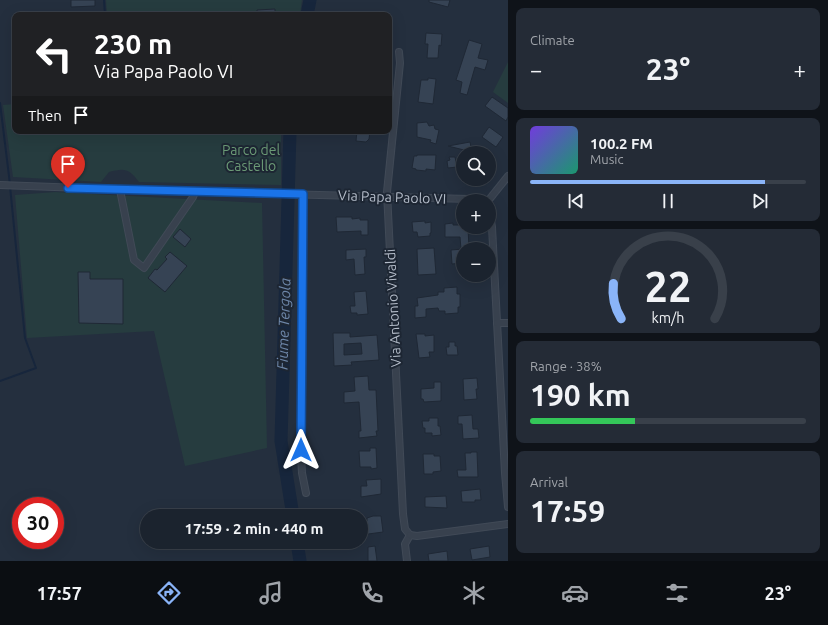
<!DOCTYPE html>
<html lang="en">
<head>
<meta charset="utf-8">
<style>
  body { margin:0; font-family:Ubuntu,sans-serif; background:#242b36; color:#f1f3f6; height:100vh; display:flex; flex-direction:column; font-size:15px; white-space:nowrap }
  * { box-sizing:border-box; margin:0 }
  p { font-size:13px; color:#a0a4aa }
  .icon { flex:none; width:22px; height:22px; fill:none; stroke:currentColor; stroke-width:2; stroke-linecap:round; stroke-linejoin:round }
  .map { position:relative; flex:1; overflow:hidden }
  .side { display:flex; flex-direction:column; gap:8px; padding:8px; background:#0f1319; width:320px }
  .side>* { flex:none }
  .top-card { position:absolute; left:12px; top:12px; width:380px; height:122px; border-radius:8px; box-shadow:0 4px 16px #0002,0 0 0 1px #39404a; background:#202124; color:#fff; overflow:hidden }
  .fabs { position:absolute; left:456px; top:146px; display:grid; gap:8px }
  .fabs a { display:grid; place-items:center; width:40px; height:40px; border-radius:50%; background:#1b232e; box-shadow:0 4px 16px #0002,0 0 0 1px #39404a; font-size:20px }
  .speed { position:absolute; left:12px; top:497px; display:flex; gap:8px; font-size:20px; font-weight:700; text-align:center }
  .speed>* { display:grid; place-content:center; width:52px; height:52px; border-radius:50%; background:#1b232e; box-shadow:0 4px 16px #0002,0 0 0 1px #39404a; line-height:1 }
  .speed .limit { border:6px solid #d22; background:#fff; color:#111 }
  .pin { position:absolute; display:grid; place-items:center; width:34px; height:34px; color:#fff; margin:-41px -17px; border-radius:50% 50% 50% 0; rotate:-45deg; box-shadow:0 0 4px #0007 }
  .pin .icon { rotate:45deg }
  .me { position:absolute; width:44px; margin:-22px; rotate:0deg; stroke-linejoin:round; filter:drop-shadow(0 0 3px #0008) }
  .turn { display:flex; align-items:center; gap:14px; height:84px; padding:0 16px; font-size:18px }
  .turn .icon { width:52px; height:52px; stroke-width:2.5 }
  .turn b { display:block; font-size:28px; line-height:34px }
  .then { display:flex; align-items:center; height:38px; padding:0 16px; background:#0003; gap:8px; font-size:15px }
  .big { font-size:30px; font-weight:600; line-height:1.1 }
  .side .widget { flex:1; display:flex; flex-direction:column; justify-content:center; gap:6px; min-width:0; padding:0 14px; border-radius:8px; background:#242b36 }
  .side .dial { align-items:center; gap:0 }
  .dial svg { height:104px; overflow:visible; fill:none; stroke:#39404a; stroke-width:7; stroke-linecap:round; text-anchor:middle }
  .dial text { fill:#f1f3f6; stroke:none }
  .song { display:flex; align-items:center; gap:12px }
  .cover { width:48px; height:48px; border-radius:6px; background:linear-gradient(135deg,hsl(260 70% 55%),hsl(160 70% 35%)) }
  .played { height:4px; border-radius:2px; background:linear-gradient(90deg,#8ab4f8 85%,#39404a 85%) }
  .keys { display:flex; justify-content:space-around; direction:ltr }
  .heat { display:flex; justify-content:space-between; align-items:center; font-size:22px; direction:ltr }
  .charge { height:6px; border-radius:3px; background:linear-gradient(90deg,#34c759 38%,#39404a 0) }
  .trip { position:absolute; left:140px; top:509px; width:228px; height:40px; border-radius:20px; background:#1b232e; box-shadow:0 4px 16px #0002,0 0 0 1px #39404a; font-weight:600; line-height:40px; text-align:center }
  .menu { display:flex; height:64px; justify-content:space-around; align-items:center; background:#0b0e12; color:#a0a4aa }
  .menu .icon { width:28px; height:28px }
  .menu .selected { color:#8ab4f8 }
  .menu b { font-size:18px; color:#f1f3f6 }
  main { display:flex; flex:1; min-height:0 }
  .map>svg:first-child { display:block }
  .green { fill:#263c3f }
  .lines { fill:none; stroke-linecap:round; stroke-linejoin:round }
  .stream { stroke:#17263c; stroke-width:2 }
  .river { stroke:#17263c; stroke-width:13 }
  .building { fill:#364354; stroke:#1f2835; fill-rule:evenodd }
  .minor-casing { stroke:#414a57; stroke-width:8 }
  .minor { stroke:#38414e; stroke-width:6 }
  .route-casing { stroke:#114b97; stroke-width:10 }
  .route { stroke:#1a73e8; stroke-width:7 }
  .labels { text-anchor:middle; stroke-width:4; stroke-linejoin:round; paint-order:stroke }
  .park-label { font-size:14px; fill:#6b9a76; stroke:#1d2633 }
  .street-label { font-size:14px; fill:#b4bcc9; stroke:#1d2633 }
  .water-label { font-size:15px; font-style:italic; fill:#6d86a8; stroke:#1d2633 }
</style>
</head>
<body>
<main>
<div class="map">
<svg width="508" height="561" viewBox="0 0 508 561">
  <rect width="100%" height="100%" fill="#242f3e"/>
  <g class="green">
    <path d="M106,0h196l-2,15h-193z"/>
    <path d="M508,62v41l-15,-11z"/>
    <path d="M15,104v27h266v54l-142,-3c-10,-14 -15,-14 -30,-10l-8,10 -88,-5 -10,-72z"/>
    <path d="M55,192l207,11 5,245 -82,18 -31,-135 -127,7 -12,-143z"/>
  </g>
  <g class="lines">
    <g class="stream">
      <path d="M104,0l1,15"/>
      <path d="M0,103l9,73 16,162 11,30 -36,13"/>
    </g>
    <g class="river">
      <path d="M307,15l3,-15"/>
      <path d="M290,131l-9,310 12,75"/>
      <path d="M297,542l3,19"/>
    </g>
  </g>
  <g class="building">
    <path d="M71,0h24v6l-24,1z"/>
    <path d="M429,0h21l-2,7 -19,-5z"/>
    <path d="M275,9v6h-18v-5z"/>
    <path d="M426,33l16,1 -1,12 -2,-1 -1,13h-11l1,-14h-3z"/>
    <path d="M469,40l13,4 -4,14 10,2 -3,10 -10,-3 -8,28 -7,-2 2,-11 -6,-2z"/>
    <path d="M428,78l8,1 -3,25 -15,-2 3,-22h7z"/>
    <path d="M492,97l16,11v9l-2,4 -21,-15z"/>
    <path d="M427,122l2,4 5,-1 1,4 4,1 -3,14 -6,-2 1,-2 -14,-3v-14z"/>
    <path d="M489,127l14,10 -7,10 -14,-10z"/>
    <path d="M357,131h13l-1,8 -3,3 -10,-1z"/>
    <path d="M470,142l2,10 -24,-6z"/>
    <path d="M417,155h19l-1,15 -9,-1v2l-10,-1v-1l-4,-1 2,-12h3z"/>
    <path d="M449,157h6l2,10 -9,1 -1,-7 3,-1z"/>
    <path d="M336,217h16v2l8,-1v2h8v15h-7v-4l-24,1z"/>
    <path d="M425,221v2l6,-1v11h-1v3l-12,1 -1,-5h-4l-1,-10z"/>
    <path d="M453,223v2h10v2h5l1,22h-8l-1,-12h-15v-13z"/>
    <path d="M180,229l11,10 -6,8 -12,-10z"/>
    <path d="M434,248l2,26 -18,1 -1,-26z"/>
    <path d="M366,249v8h-2l1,17 -10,1 -1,-16 -8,1v-10z"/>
    <path d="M463,249v14l-11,1 -1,-14z"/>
    <path d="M170,252l17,14 -22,26 -17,-14 7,-9 2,1 10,-11 -2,-2z"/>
    <path d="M78,272h12v7h33v45l-44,-1z"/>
    <path d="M457,287v7h3v13h-2v6l-13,1v-3h-6l-1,-3 -12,1v8l-11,1v-12h3l-1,-8 21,-3v-3h6v-4z"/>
    <path d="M366,291l2,23 -11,1v-2h-6l-1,-7h5l-1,-14z"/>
    <path d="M333,333h17v4l27,-2 2,25 -28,2 1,3 -18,1zM361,343l1,11 -18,1v-11z"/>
    <path d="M416,334h9v2l9,-1v17h-5l1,5 -11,1z"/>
    <path d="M449,342h6v4h2l1,9h-11l-1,-8h3z"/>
    <path d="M368,376l1,14h7l2,41h-2l1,5 -18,2v-7h2l-2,-29 -15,1v-11l11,-1 -1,-14z"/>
    <path d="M477,378l1,11h-2l1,10 -13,1 -1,-21z"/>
    <path d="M434,382h7v19l-17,1 -1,-3h-2v-10l13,-1z"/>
    <path d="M472,415l1,14h5l1,9 -16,1 -1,-15h-4v-8z"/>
    <path d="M429,418h9v8h2l1,9 -9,1v-3h-7v-5h-2l-1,-7h7z"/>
    <path d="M370,448h6l1,20 -6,1v-2h-11l-1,-16h11z"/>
    <path d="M471,452h6l1,25h-20l-1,-7h9l-1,-17h6z"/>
    <path d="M423,454h11v2h6l1,15 -8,1v2h-9z"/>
    <path d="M381,479v15l-20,3v-11h6l-1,-6z"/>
    <path d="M480,489l1,11h-6v2h-13l-1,-11z"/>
    <path d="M446,496l1,12 -22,-1v-10z"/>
    <path d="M373,516h8l2,16 -22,3v-13l6,-1v-3z"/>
    <path d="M375,546l2,15h-9v-14z"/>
    <path d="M489,546l1,11 -18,3 -2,-11z"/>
    <path d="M447,551l1,10h-19l-1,-7z"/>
  </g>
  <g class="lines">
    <g class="minor-casing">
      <g id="minor">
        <path d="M399,52l1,11 -13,129 16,322 2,15 5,6 -5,9 2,17"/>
        <path d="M0,185l135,5 334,9 12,2"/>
        <path d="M120,190l14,70 10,8 49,-71 2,-5"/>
        <path d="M303,194l-1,207 -2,38 2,34 4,20"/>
        <path d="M488,201l20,-25"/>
        <path d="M489,210l3,17 13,246 3,34"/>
        <path d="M497,323h11"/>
        <path d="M410,535l7,1 91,-12"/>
      </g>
    </g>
    <use href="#minor" class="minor"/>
  </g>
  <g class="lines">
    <g class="route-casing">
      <path id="route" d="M68,188l235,6 -2,256"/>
    </g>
    <use href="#route" class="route"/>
  </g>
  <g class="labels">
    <g class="park-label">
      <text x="251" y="155">Parco del<tspan x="251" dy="16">Castello</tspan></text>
    </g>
    <g class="street-label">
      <text transform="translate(392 197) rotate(2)" y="5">Via Papa Paolo VI</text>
      <text transform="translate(393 308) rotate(-93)" y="5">Via Antonio Vivaldi</text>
    </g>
    <g class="water-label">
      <text transform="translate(284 324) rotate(-88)" y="5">Fiume Tergola</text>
    </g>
  </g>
</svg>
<div class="fabs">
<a><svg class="icon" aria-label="search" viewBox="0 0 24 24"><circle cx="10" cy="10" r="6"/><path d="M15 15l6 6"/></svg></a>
<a>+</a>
<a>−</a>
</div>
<div class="speed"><div class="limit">30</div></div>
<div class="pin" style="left:68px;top:188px;background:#d93025"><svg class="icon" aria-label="arrive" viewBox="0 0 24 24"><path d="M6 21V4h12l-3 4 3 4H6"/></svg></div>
<svg class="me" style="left:301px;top:450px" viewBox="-20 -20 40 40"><path d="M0-17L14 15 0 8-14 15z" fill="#1a73e8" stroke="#fff" stroke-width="4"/></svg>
<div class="trip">17:59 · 2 min · 440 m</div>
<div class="top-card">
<div class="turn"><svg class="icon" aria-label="left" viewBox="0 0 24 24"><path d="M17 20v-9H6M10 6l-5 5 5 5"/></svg><div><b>230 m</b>Via Papa Paolo VI</div></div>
<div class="then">Then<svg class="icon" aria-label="arrive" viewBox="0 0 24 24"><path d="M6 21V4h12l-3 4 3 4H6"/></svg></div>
</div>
</div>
<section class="side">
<div class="widget"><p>Climate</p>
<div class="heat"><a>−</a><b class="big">23°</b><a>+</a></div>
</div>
<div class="widget">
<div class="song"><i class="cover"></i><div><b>100.2 FM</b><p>Music</p></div></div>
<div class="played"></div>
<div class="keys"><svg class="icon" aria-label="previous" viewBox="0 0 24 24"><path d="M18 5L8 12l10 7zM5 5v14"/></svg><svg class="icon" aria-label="pause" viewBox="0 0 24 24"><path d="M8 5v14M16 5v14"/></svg><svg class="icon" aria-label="next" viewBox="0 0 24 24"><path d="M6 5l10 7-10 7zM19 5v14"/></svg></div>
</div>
<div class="widget dial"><svg viewBox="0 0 100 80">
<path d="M14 69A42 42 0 1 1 86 69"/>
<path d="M14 69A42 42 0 0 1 8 42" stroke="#8ab4f8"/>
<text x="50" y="56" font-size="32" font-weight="700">22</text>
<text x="50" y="72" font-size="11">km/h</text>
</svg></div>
<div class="widget"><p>Range · 38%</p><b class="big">190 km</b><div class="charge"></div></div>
<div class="widget"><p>Arrival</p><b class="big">17:59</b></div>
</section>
</main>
<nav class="menu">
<b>17:57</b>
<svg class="icon selected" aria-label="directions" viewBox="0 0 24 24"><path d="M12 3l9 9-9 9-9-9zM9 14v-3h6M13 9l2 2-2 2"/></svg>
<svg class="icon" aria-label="music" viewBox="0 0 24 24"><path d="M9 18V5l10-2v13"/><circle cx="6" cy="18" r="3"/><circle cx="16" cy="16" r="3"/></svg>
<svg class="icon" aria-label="phone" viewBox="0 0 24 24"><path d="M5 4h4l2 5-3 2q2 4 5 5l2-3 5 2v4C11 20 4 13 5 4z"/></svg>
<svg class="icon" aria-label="climate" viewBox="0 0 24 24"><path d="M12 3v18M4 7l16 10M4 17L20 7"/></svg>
<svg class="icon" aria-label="car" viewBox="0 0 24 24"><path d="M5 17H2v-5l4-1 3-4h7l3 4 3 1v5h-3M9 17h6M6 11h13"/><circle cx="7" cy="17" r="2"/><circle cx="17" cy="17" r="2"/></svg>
<svg class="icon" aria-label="filters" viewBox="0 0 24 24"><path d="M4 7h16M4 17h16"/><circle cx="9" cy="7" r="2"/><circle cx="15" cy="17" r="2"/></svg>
<b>23°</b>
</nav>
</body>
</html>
